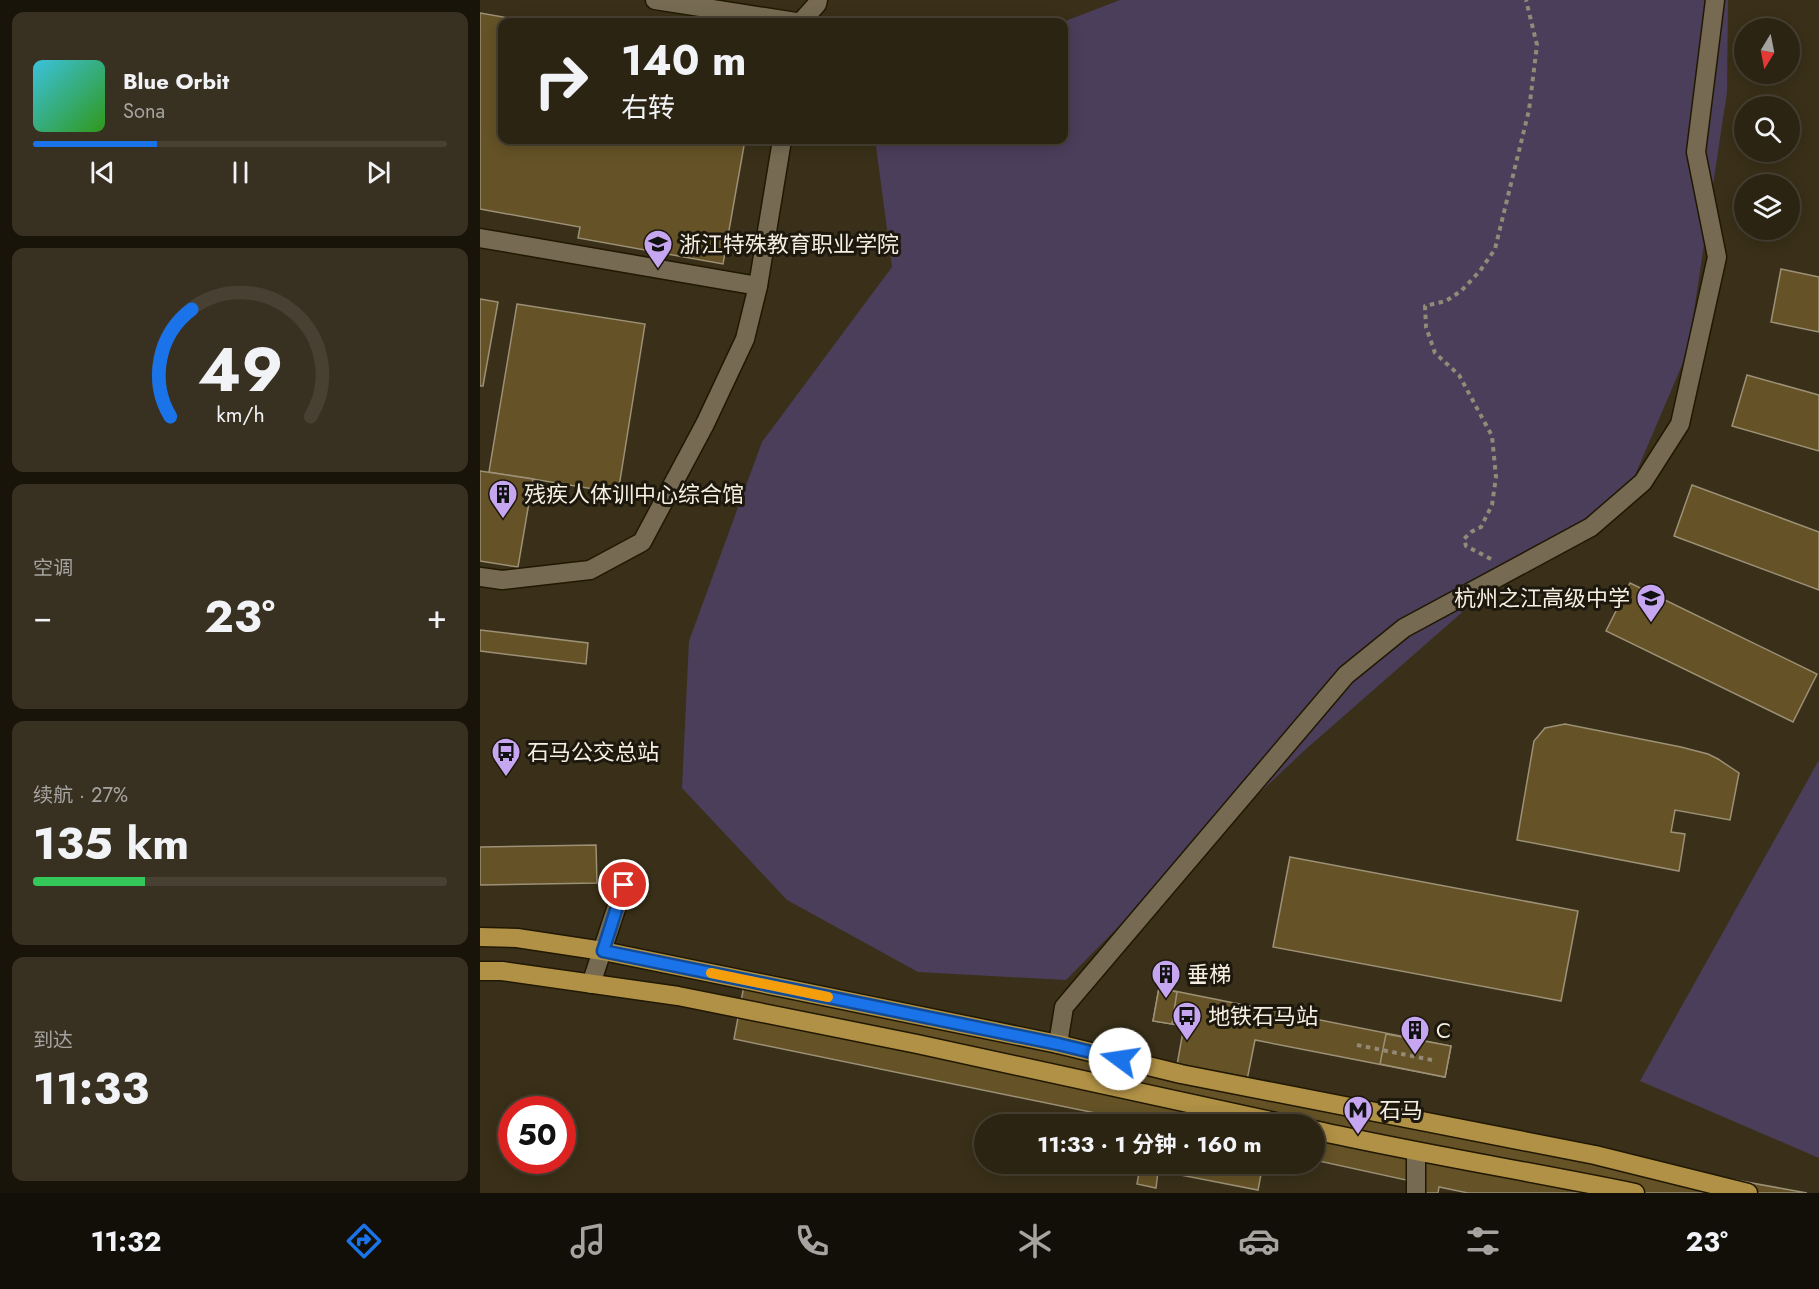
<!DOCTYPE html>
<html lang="zh">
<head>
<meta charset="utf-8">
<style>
  body { margin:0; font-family:Jost,"Noto Sans SC",sans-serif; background:#383021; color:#f1f3f6; height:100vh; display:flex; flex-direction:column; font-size:22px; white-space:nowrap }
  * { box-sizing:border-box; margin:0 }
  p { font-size:20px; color:#a6a4a0 }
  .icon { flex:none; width:33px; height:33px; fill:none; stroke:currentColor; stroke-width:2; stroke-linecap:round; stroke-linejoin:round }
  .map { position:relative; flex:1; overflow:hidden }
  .panel { display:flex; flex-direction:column; gap:12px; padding:12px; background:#18140a; width:480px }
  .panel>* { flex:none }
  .guide { position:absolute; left:18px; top:18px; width:570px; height:126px; border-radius:12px; box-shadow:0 3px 15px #0003,0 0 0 2px #484133; background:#2c2413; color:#f1f3f6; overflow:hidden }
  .needle { width:39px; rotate:190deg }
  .tools { position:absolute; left:1254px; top:18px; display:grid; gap:12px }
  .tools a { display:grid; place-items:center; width:66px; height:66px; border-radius:50%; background:#2c2413; box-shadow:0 3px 15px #0003,0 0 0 2px #484133; font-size:30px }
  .speed { position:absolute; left:18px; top:1096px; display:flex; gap:12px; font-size:30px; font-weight:700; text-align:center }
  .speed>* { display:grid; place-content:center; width:78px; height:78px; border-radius:50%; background:#2c2413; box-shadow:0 3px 15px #0003,0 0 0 2px #484133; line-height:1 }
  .speed .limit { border:9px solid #d22; background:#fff; color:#111 }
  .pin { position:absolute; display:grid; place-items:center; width:51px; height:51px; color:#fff; margin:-26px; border:3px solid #fff; border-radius:50%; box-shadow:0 2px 6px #0007 }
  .me { position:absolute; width:66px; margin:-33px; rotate:284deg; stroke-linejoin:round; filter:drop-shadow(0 0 4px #0008) }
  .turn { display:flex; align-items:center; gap:21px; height:126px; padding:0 24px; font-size:27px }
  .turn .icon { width:78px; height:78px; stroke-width:2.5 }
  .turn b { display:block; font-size:42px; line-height:51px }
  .big { font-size:45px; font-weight:700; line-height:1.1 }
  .panel .tile { flex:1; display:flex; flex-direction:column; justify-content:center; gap:9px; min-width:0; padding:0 21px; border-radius:12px; background:#383021 }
  .panel .dial { align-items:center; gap:0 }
  .dial svg { height:156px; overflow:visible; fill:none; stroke:#484133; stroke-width:7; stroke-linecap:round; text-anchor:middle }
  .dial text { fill:#f1f3f6; stroke:none }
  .song { display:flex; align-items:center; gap:18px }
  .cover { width:72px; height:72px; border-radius:9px; background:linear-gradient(135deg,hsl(190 70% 55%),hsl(110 70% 35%)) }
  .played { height:6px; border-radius:3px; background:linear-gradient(90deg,#1a73e8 30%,#484133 30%) }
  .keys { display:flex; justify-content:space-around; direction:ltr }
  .heat { display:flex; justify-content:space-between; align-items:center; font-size:33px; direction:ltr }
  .charge { height:9px; border-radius:4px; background:linear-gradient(90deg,#34c759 27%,#484133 0) }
  .trip { position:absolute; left:494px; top:1114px; width:351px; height:60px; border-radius:30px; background:#2c2413; box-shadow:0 3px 15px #0003,0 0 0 2px #484133; font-weight:700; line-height:60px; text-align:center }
  .tabs { display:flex; height:96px; justify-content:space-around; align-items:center; background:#120e08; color:#a6a4a0 }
  .tabs .icon { width:42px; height:42px }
  .tabs .active { color:#1a73e8 }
  .tabs b { font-size:27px; color:#f1f3f6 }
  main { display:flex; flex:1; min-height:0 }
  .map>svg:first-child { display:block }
  .green { fill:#4b3e5b }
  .building { fill:#655226; stroke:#9c9076; stroke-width:1.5 }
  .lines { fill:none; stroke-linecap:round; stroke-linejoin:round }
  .minor-casing { stroke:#211802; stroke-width:21 }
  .major-casing { stroke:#211802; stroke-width:21 }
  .path { stroke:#928977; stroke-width:4; stroke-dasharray:4.5 4.5; stroke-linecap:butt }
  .minor { stroke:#766b52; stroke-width:18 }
  .major { stroke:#b09145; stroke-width:18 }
  .route-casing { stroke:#114b97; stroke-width:15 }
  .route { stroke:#1a73e8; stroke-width:10 }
  .slow { stroke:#f59e0b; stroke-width:10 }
  .labels { text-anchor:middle; stroke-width:6; stroke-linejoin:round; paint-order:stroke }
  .poi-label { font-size:22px; fill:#f6efe1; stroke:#1d180e; text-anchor:start }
</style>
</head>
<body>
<main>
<section class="panel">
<div class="tile">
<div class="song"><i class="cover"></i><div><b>Blue Orbit</b><p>Sona</p></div></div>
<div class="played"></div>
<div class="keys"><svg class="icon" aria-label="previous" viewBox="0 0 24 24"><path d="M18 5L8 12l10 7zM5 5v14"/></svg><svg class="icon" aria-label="pause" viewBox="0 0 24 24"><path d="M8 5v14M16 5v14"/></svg><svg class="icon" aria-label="next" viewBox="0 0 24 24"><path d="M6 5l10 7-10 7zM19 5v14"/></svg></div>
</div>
<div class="tile dial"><svg viewBox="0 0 100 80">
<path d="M14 69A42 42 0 1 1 86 69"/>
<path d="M14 69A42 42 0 0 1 25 14" stroke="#1a73e8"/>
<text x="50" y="56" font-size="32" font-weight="700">49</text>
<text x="50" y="72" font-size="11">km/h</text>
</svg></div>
<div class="tile"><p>空调</p>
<div class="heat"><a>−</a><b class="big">23°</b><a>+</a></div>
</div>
<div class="tile"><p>续航 · 27%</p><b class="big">135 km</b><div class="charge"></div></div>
<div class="tile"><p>到达</p><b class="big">11:33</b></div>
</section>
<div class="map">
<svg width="1339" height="1193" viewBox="0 0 1339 1193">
  <rect width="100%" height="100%" fill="#3a3019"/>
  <g class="green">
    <path d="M640,0h608l-1,92 -39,259 -64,150 -141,93 -177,155 -172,162 -68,69 -148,-8 -131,-72 -105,-112 7,-147 73,-199 130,-175 -16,-121 10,-6h178l-1,-118z"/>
    <path d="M1339,760v398l-179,-77z"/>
  </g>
  <g class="building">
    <path d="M0,13l29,5 -1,4h-6v118h243l-22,124 -145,-26 2,-11 -100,-18z"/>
    <path d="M1301,269l38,8v55l-48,-10z"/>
    <path d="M0,299l18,3 -15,84h-3z"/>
    <path d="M37,304l128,20 -27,169 -129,-21z"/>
    <path d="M1267,375l72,20v56l-87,-25z"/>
    <path d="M0,471l53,8 -15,88 -38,-6z"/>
    <path d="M1212,485l127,47v58l-145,-54z"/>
    <path d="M1150,583l187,91 -24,48 -187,-91z"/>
    <path d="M0,630l108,13 -2,21 -106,-13z"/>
    <path d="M1085,724l116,23 27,7 10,5 21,14 -9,47 -55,-10 -4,22 14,2 -6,37 -162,-31 17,-99 11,-13z"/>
    <path d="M116,845l1,38 -117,2v-38z"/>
    <path d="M810,857l288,54 -17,90 -288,-54z"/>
    <path d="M266,975l431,90 7,-39 -31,-5 6,-33 292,58 -6,31 -190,-37 -8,40 416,87 144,26h-339l-29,-6 -1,6h-29l2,-12 -97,-21v-35h-160l-420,-86z"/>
    <path d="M679,988l18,4 -5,32 -19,-3z"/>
    <path d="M906,1034l65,12 -6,31 -65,-13z"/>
    <path d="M536,1119l30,6h-31z"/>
    <path d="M536,1119l30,6h-31z"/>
    <path d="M644,1164h139l-5,26z"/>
    <path d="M660,1167l18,4 -2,17 -19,-4z"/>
  </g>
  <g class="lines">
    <g class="minor-casing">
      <g id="minor">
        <path d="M175,0l141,22"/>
        <path d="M321,22l16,-18 1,-4"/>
        <path d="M0,238l278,48 -13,53 -40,85 -63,118 -52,28 -88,10 -22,-3"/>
        <path d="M278,286l24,-146"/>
        <path d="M111,984l33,-99"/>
        <path d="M578,1044l6,-37 282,-332 58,-47 187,-101 52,-45 37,-58 37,-167 -21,-105 19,-152"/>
        <path d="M936,1193v-40"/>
      </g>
    </g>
    <g class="major-casing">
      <g id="major">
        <path d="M0,937l37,1 86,13 455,93 123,30 414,81 153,38"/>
        <path d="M0,971h22l176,25 239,48 372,81"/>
        <path d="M834,1130c107,24 214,41 321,63"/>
      </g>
    </g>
    <g class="path">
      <path d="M1011,559l-25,-13 -2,-7 7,-7 10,-5 11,-22 4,-28 -4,-41 -33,-61 -24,-22 -9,-26 -1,-21 21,-5 15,-10 19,-20 15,-22 34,-139 8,-65 -11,-45"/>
      <path d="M877,1045l75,15"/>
    </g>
    <use href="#minor" class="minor"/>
    <use href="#major" class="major"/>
  </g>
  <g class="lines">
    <g class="route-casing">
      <path id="route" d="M144,885l-21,66 455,93 62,15"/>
    </g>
    <use href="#route" class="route"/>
    <path class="slow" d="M231,973l117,24"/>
  </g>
  <defs>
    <g id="school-pin" transform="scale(1.5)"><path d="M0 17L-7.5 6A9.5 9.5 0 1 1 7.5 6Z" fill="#c6a6f0" stroke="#1d180e"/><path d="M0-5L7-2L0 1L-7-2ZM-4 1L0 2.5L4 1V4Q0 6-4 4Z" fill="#111"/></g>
    <g id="building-pin" transform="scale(1.5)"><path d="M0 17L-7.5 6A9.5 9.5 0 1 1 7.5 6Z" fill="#c6a6f0" stroke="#1d180e"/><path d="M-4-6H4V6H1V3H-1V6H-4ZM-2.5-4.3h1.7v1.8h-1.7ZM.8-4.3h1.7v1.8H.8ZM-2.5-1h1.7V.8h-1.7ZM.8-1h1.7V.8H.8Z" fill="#111"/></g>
    <g id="bus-pin" transform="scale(1.5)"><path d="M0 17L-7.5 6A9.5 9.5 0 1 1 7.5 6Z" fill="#c6a6f0" stroke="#1d180e"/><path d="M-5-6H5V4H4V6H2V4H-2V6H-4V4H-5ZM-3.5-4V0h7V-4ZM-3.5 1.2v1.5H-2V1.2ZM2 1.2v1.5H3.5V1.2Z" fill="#111"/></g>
    <g id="metro-pin" transform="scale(1.5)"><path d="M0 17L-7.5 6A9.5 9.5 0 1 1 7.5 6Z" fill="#c6a6f0" stroke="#1d180e"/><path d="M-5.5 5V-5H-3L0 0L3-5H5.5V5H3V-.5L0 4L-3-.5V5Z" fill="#111"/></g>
  </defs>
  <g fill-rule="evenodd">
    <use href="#school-pin" x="178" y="244"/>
    <use href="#building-pin" x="23" y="494"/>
    <use href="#school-pin" x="1171" y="598"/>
    <use href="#bus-pin" x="26" y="752"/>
    <use href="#building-pin" x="686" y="974"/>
    <use href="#bus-pin" x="707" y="1016"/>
    <use href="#building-pin" x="935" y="1030"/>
    <use href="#metro-pin" x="878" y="1110"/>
  </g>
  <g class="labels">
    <g class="poi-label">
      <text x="199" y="252">浙江特殊教育职业学院</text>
      <text x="44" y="502">残疾人体训中心综合馆</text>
      <text x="1150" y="606" text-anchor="end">杭州之江高级中学</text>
      <text x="47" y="760">石马公交总站</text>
      <text x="707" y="982">垂梯</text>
      <text x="728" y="1024">地铁石马站</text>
      <text x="956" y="1038">C</text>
      <text x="899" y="1118">石马</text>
    </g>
  </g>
</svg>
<div class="tools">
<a><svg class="needle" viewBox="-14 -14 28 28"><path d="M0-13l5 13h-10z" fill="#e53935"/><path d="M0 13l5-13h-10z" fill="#a6a4a0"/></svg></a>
<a><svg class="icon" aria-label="search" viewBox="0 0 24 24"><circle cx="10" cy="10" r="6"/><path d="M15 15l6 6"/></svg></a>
<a><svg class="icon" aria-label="layers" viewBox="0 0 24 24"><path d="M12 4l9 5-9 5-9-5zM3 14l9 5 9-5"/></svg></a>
</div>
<div class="speed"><div class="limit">50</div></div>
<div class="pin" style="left:144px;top:885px;background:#d93025"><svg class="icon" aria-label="arrive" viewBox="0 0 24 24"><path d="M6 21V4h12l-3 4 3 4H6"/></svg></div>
<svg class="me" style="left:640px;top:1059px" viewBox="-20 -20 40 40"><circle r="19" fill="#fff"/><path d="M0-13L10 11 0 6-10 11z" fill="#1a73e8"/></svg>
<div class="trip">11:33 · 1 分钟 · 160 m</div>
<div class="guide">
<div class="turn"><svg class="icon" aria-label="right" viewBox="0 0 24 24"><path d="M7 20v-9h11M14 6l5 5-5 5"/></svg><div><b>140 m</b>右转</div></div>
</div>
</div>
</main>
<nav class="tabs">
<b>11:32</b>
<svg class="icon active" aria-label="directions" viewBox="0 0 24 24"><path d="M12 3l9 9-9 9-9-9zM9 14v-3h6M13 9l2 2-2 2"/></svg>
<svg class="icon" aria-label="music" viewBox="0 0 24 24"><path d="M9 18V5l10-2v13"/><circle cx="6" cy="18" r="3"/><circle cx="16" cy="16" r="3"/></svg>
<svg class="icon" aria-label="phone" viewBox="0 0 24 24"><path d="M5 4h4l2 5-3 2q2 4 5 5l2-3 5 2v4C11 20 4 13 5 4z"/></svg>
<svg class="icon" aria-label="climate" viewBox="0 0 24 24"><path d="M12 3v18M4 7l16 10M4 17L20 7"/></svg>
<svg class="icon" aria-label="car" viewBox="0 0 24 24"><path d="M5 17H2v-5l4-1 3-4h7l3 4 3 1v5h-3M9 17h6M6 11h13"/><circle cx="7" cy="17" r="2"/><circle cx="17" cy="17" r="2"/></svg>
<svg class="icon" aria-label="filters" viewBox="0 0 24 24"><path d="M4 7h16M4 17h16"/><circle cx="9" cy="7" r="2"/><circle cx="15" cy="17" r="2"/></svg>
<b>23°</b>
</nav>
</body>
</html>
